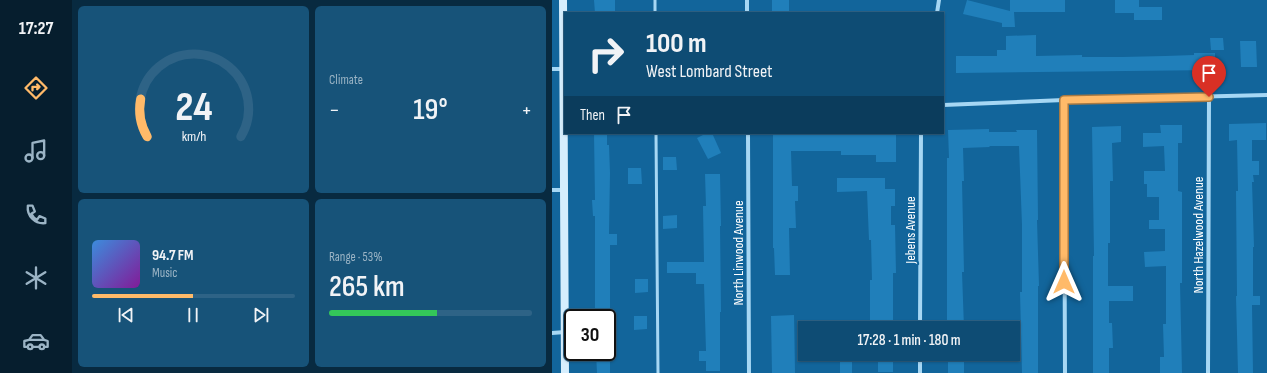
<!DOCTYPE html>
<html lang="en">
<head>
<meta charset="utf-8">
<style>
  body { margin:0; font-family:"Sofia Sans Condensed",sans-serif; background:#175379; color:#f1f3f6; height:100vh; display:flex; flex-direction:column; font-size:15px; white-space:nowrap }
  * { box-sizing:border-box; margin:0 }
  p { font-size:13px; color:#9bb4c5 }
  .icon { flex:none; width:22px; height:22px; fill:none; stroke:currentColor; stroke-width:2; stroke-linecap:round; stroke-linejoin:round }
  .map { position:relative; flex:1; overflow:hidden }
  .panel { display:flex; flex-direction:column; gap:6px; padding:6px; background:#082a40; width:480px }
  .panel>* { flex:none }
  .hud { position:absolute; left:12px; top:12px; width:380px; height:122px; border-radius:0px; box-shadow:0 1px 3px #0004,0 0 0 1px #2e6386; background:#0e4c74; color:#f1f3f6; overflow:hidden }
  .speed { position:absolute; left:12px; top:309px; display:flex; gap:8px; font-size:20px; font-weight:700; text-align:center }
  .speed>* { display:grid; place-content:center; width:52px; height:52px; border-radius:50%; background:#0e4c74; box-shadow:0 1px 3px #0004,0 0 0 1px #2e6386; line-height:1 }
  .speed .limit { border:2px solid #111; border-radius:6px; background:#fff; color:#111 }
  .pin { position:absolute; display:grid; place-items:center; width:34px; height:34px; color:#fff; margin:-41px -17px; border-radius:50% 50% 50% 0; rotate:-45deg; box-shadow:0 0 4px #0007 }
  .pin .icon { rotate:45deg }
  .me { position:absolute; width:44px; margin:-22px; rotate:0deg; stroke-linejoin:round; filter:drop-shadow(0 0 3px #0008) }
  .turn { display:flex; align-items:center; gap:14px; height:84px; padding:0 16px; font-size:18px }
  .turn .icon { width:52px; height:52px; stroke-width:2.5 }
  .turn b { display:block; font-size:28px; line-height:34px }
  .then { display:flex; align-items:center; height:38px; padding:0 16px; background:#0003; gap:8px; font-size:15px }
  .big { font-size:30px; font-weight:600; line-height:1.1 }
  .panel .widget { flex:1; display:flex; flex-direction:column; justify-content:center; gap:6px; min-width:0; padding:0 14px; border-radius:6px; background:#175379 }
  .panel .dial { align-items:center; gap:0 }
  .dial svg { height:104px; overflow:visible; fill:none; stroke:#2e6386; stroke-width:7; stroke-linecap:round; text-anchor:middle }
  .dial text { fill:#f1f3f6; stroke:none }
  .song { display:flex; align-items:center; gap:12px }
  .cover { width:48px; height:48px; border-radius:6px; background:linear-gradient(135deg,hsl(210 70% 55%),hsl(290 70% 35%)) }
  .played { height:4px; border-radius:2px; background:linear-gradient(90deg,#ffba69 50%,#2e6386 50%) }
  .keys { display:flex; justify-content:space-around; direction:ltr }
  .heat { display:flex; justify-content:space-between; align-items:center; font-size:22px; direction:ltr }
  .charge { height:6px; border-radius:3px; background:linear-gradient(90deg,#34c759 53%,#2e6386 0) }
  .panel .tiles { flex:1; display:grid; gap:6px; grid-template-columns:repeat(2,1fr) }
  .trip { position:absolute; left:246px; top:321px; width:222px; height:40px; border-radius:0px; background:#0e4c74; box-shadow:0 1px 3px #0004,0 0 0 1px #2e6386; font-weight:600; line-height:40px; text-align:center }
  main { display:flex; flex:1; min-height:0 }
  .tab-bar { display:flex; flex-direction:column; width:72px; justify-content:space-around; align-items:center; background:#061e2e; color:#9bb4c5 }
  .tab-bar .icon { width:28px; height:28px }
  .tab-bar .active { color:#ffba69 }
  .tab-bar b { font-size:18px; color:#f1f3f6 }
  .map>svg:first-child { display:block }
  .building { fill:#207fba }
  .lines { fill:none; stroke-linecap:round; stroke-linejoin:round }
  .lane { stroke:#a6d7f4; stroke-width:3 }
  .street { stroke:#a6d7f4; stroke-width:4 }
  .secondary { stroke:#d6eefd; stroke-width:8 }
  .route-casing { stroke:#a67944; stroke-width:10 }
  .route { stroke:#ffba69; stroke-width:7 }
  .labels { text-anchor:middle; stroke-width:4; stroke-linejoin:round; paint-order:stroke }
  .street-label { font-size:14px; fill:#fff; stroke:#12659b }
</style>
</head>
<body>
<main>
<nav class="tab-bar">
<b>17:27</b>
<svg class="icon active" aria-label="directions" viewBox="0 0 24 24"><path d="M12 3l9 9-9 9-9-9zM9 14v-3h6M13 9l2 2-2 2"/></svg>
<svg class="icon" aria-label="music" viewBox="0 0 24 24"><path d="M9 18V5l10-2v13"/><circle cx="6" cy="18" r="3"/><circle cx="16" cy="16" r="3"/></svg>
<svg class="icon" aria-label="phone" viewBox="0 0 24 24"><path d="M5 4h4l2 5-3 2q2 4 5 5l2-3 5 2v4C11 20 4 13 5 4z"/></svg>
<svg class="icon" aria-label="climate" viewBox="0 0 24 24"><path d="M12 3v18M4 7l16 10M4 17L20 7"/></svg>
<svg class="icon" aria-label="car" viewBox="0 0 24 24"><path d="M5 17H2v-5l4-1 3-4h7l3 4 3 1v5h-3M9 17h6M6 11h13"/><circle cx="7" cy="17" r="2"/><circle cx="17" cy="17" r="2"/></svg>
</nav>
<section class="panel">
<div class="tiles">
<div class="widget dial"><svg viewBox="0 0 100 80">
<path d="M14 69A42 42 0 1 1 86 69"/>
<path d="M14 69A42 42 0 0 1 9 40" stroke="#ffba69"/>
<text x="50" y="56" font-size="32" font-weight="700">24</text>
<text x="50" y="72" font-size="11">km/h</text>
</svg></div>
<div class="widget"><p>Climate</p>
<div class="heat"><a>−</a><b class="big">19°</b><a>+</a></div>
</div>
<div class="widget">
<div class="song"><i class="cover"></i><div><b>94.7 FM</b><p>Music</p></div></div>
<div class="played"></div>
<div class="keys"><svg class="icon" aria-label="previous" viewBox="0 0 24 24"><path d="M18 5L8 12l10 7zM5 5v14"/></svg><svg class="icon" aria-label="pause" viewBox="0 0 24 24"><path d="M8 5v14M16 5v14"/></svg><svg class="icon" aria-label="next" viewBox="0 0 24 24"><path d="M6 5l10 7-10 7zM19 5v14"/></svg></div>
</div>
<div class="widget"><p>Range · 53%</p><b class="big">265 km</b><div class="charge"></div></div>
</div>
</section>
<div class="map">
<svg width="715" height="373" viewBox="0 0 715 373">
  <rect width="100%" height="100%" fill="#12659b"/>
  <g class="building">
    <path d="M42,0h21v13h-20z"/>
    <rect x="220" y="0" width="17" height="13"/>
    <path d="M415,0l43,11v-11h55v12h-51l1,15h-13v-4l-39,-9z"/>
    <path d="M563,0h24v7h23v13h-28v-7h-19z"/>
    <path d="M484,35v21l46,-1v2h40l43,-1 29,-1v-2h21v17l-259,3v-17h41v-6h9v-14z"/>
    <path d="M658,38h13l1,12h-13z"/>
    <path d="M688,41h16l1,26h-16z"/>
    <path d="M714,123v17h-14v21h7v14h-6l1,7h-2l2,65h-1v49h7v9h-8l1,68h-15l-2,-77h1l-1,-105h2l-1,-51 -8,1v-17z"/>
    <path d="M608,125h22v18h-4v48l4,1v91h-2l2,90h-22v-16h4l-1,-33h3v-58l-21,1 -1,-15 21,-1v-22h-16v-9h10v-23h-12v-13h-3v-13h21l-1,-25 -21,1v-14h18z"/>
    <path d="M569,126v16l-9,1 1,38h-3v62h-2v43h25v15h-24v22h3l1,25h-4v25h-16v-117h1l-2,-129z"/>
    <path d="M437,129v3h28l-1,-2h21l1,90h-1l2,66h-1v87h-16l-2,-81h2v-67l-3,-79h-30l1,1 -27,1 1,33h-2l2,91h-2l2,56h-17v-170h2l-1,-28z"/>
    <path d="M42,133h13v12h2l1,28 -1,61h8v11h-7v73h-15v-102h-2l-1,-16h3z"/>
    <path d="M155,133h5l9,20 -13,6 -11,-21z"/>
    <path d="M251,133h93v29h-20v-7h-35v-4h-50l1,35h6v15h-3l1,27h-7l1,47h-15l-1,-27h-1v-113l30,-1z"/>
    <path d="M111,157h13l1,13h-14z"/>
    <path d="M76,168h13l1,16h-14z"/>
    <path d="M153,174h15l1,52h-1l1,86h-1v59h-14v-10h-7v-10h7l-2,-67h-8v-11h-29v-11h37l-1,-56h3z"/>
    <path d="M285,178h48v11h10v17h-4v19h4l1,48h-3v55h-23v-48h2l-1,-40h-2l-2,-49 -30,1z"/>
    <path d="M125,215v13l-14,1v-13z"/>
    <path d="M83,279h13v13l-13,1z"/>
    <path d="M242,315l1,58h-23l-1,-57z"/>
    <path d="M82,316h13v13l-13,1z"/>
    <path d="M44,352h14v21h-13z"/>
    <rect x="326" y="354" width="15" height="18"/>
    <rect x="396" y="354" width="16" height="19"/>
    <rect x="288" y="362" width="12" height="11"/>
  </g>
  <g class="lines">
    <g class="lane">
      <path d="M103,0v13"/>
      <path d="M104,133l2,240"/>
    </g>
    <g class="street">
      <path d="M195,0v13"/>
      <path d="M385,13l2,-13"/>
      <path d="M0,69h12"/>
      <path d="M512,100l1,273"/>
      <path d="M391,105l121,-5 203,-5"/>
      <path d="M196,133l1,240"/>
      <path d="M0,190h13"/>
      <path d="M368,328l1,-195"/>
      <path d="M0,333l13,-1"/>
      <path d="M368,373v-19"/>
      <path d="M656,373l1,-276"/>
    </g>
    <path class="secondary" d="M11,0l2,373"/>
  </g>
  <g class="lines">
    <g class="route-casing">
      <path id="route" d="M512,282v-182l145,-3"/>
    </g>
    <use href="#route" class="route"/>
  </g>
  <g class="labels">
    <g class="street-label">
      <text transform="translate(358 230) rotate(-90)" y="5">Jebens Avenue</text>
      <text transform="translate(646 235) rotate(-90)" y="5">North Hazelwood Avenue</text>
      <text transform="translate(186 253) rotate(-90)" y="5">North Linwood Avenue</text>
    </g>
  </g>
</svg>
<div class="speed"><div class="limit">30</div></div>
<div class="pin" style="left:657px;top:97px;background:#d93025"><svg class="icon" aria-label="arrive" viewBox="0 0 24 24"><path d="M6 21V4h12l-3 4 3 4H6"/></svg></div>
<svg class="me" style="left:512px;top:282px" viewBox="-20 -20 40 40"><path d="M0-17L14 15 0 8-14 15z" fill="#ffba69" stroke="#fff" stroke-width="4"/></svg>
<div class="trip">17:28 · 1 min · 180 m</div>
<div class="hud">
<div class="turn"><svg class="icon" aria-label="right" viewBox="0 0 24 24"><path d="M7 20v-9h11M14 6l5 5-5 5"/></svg><div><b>100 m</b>West Lombard Street</div></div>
<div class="then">Then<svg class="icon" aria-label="arrive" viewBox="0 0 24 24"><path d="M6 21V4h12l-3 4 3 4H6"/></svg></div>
</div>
</div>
</main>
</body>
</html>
